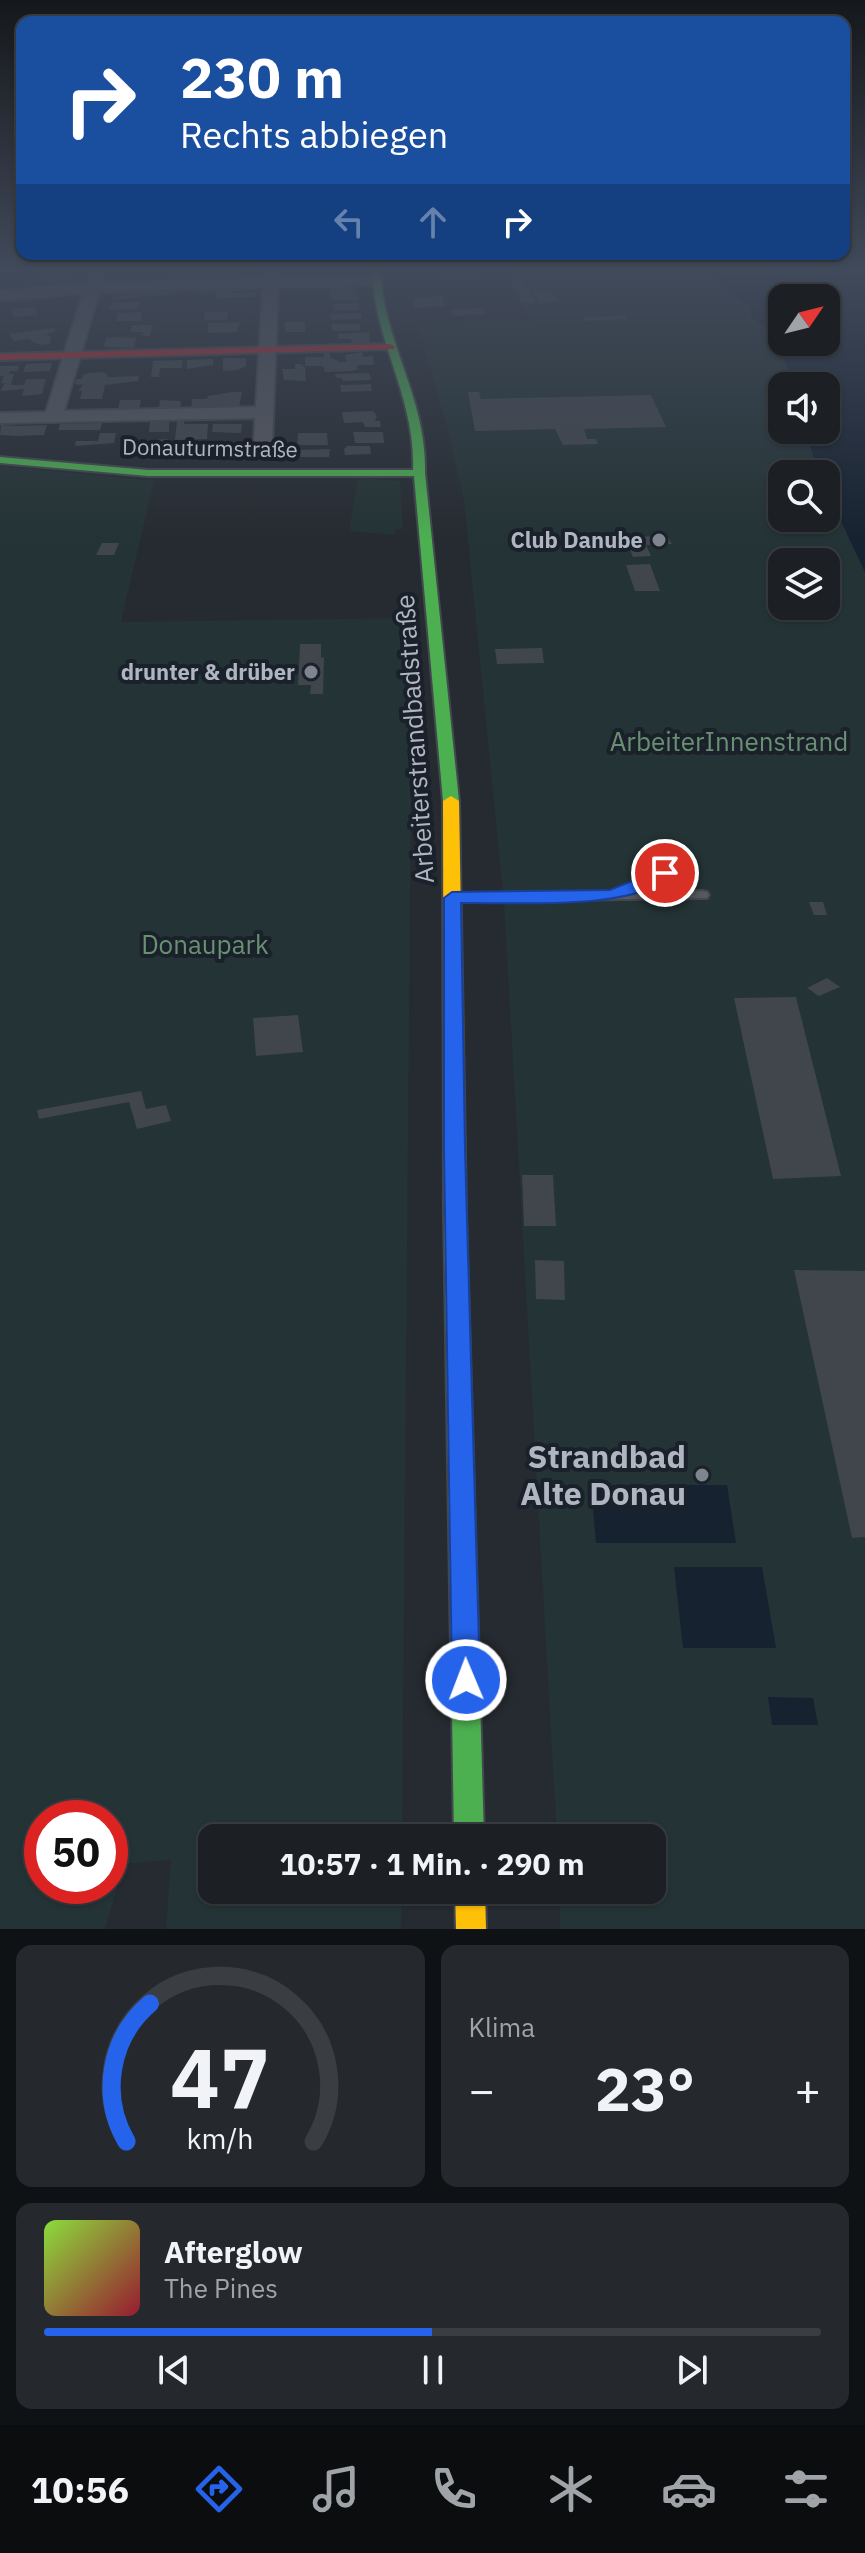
<!DOCTYPE html>
<html lang="de">
<head>
<meta charset="utf-8">
<style>
  body { margin:0; font-family:"IBM Plex Sans",sans-serif; background:#25282d; color:#f1f3f6; height:100vh; display:flex; flex-direction:column; font-size:30px; white-space:nowrap }
  * { box-sizing:border-box; margin:0 }
  p { font-size:26px; color:#a0a3a7 }
  .icon { flex:none; width:44px; height:44px; fill:none; stroke:currentColor; stroke-width:2; stroke-linecap:round; stroke-linejoin:round }
  .map { position:relative; height:1929px; overflow:hidden }
  .side { display:flex; flex-direction:column; gap:16px; padding:16px; background:#0f1214; flex:1 }
  .side>* { flex:none }
  .banner { position:absolute; left:16px; top:16px; width:834px; height:244px; border-radius:16px; box-shadow:0 2px 6px #0004,0 0 0 2px #3a3e42; background:#1a4fa0; color:#fff; overflow:hidden }
  .needle { width:52px; rotate:55deg }
  .tools { position:absolute; left:768px; top:284px; display:grid; gap:16px }
  .tools a { display:grid; place-items:center; width:72px; height:72px; border-radius:16px; background:#1c2025; box-shadow:0 2px 6px #0004,0 0 0 2px #3a3e42; font-size:40px }
  .speed { position:absolute; left:24px; top:1800px; display:flex; gap:16px; font-size:40px; font-weight:700; text-align:center }
  .speed>* { display:grid; place-content:center; width:104px; height:104px; border-radius:50%; background:#1c2025; box-shadow:0 2px 6px #0004,0 0 0 2px #3a3e42; line-height:1 }
  .speed .limit { border:12px solid #d22; background:#fff; color:#111 }
  .pin { position:absolute; display:grid; place-items:center; width:68px; height:68px; color:#fff; margin:-34px; border:4px solid #fff; border-radius:50%; box-shadow:0 2px 8px #0007 }
  .me { position:absolute; width:88px; margin:-44px; rotate:359deg; stroke-linejoin:round; filter:drop-shadow(0 0 6px #0008) }
  .turn { display:flex; align-items:center; gap:28px; height:168px; padding:0 32px; font-size:36px }
  .turn .icon { width:104px; height:104px; stroke-width:2.5 }
  .turn b { display:block; font-size:56px; line-height:68px }
  .lanes { display:flex; align-items:center; height:76px; padding:0 32px; background:#0003; justify-content:center; gap:40px; direction:ltr }
  .lanes .off { opacity:.35 }
  .big { font-size:60px; font-weight:700; line-height:1.1 }
  .side .tile { flex:1; display:flex; flex-direction:column; justify-content:center; gap:12px; min-width:0; padding:0 28px; border-radius:16px; background:#25282d }
  .side .dial { align-items:center; gap:0 }
  .dial svg { height:208px; overflow:visible; fill:none; stroke:#3a3e42; stroke-width:7; stroke-linecap:round; text-anchor:middle }
  .dial text { fill:#f1f3f6; stroke:none }
  .song { display:flex; align-items:center; gap:24px }
  .cover { width:96px; height:96px; border-radius:12px; background:linear-gradient(135deg,hsl(90 70% 55%),hsl(350 70% 35%)) }
  .played { height:8px; border-radius:4px; background:linear-gradient(90deg,#2563eb 50%,#3a3e42 50%) }
  .keys { display:flex; justify-content:space-around; direction:ltr }
  .heat { display:flex; justify-content:space-between; align-items:center; font-size:44px; direction:ltr }
  .side .tiles { flex:1; display:grid; gap:16px; grid-template-columns:1fr 1fr }
  .tile:last-child { grid-column:span 2 }
  .trip { position:absolute; left:198px; top:1824px; width:468px; height:80px; border-radius:16px; background:#1c2025; box-shadow:0 2px 6px #0004,0 0 0 2px #3a3e42; font-weight:700; line-height:80px; text-align:center }
  .menu { display:flex; height:128px; justify-content:space-around; align-items:center; background:#0b0d0f; color:#a0a3a7 }
  .menu .icon { width:56px; height:56px }
  .menu .selected { color:#2563eb }
  .menu b { font-size:36px; color:#f1f3f6 }
  .map>svg:first-child { display:block }
  .green { fill:#243335; fill-rule:evenodd }
  .water { fill:#172231; fill-rule:evenodd }
  .building { fill:#40464c }
  .lines { fill:none; stroke-linecap:round; stroke-linejoin:round }
  .lane-casing { stroke:#43474e; stroke-width:4 }
  .street-casing { stroke:#43474e; stroke-width:4 }
  .fast-casing { stroke:#43474e; stroke-width:4 }
  .slow-casing { stroke:#43474e; stroke-width:4 }
  .jam-casing { stroke:#43474e; stroke-width:4 }
  .lane { fill:#56595f; fill-rule:evenodd }
  .street { fill:#56595f; fill-rule:evenodd }
  .fast { fill:#4caf50; fill-rule:evenodd }
  .slow { fill:#ffc107; fill-rule:evenodd }
  .jam { fill:#c62828; fill-rule:evenodd }
  .route { fill:#2563eb; stroke:#184099; stroke-width:2 }
  .poi-dot { fill:#7f858f; stroke:#1a212a; stroke-width:3 }
  .labels { text-anchor:middle; stroke-width:8; stroke-linejoin:round; paint-order:stroke }
  .far-street-label { font-size:22px; fill:#afb6c2; stroke:#1a212a }
  .far-poi-label { font-size:22px; font-weight:bold; fill:#afb6c2; stroke:#1a212a; text-anchor:end }
  .street-label { font-size:26px; fill:#afb6c2; stroke:#1a212a }
  .park-label { font-size:26px; fill:#699072; stroke:#1a212a }
  .near-poi-label { font-size:32px; font-weight:bold; fill:#afb6c2; stroke:#1a212a; text-anchor:end }
</style>
</head>
<body>
<div class="map">
<svg width="865" height="1929" viewBox="0 0 865 1929">
  <rect width="100%" height="100%" fill="#262b31"/>
  <g class="green">
    <path d="M506,270h317l3,28h-44l-31,9v10l21,15 24,54h-14v44h23l14,44h-37v44h44v-29l39,83v1357h-305l-1,-39h93v-52h-95l-53,-935 -40,-403 -15,-67 -31,-106 113,-7zM782,562h44v44h-44z"/>
    <path d="M0,466l154,15 -33,141 285,-4 5,164 -9,1056h-190v52h190l-1,39h-235l5,-69 -47,4 -19,65h-105zM42,1818h68v68h-68z"/>
    <path d="M358,478l42,3 3,48h-9l1,6 -46,-4z"/>
  </g>
  <g class="water">
    <path d="M710,270h155v302l-39,-83v-15h-7l-14,-44h21v-44h-30l-24,-54 -21,-15v-10l-21,-12zM826,298v44h-44v-44z"/>
    <path d="M591,1485h136l9,58h-140z"/>
    <path d="M674,1567h88l14,81h-93z"/>
    <path d="M768,1697l45,1 5,27h-46z"/>
  </g>
  <g class="building">
    <path d="M509,270h30l6,8 -20,1z"/>
    <path d="M64,272l1,4h7l1,7 -19,1 -5,-2 -1,-5h-7l-1,-3z"/>
    <path d="M464,272l9,1 4,5 -29,2 -5,-7z"/>
    <path d="M509,279h12l15,24h-14z"/>
    <path d="M248,286v4l-17,1v2h24v4l-39,1v-6h-19l1,-5z"/>
    <path d="M329,286h24l6,14h-27z"/>
    <path d="M551,290l7,11 -18,2 -7,-12z"/>
    <path d="M162,291h6l-1,4 -54,5v-4l11,-1 1,-3z"/>
    <path d="M442,296l3,10 -29,2 -4,-5h4l-3,-4z"/>
    <path d="M112,302h30l-6,7 -27,1z"/>
    <path d="M358,303l1,7 -25,1 -1,-7z"/>
    <path d="M34,307l4,8 -24,2 -4,-8z"/>
    <path d="M483,308l4,6 -33,2 -4,-6z"/>
    <path d="M142,312l-1,9h-25l2,-8z"/>
    <path d="M205,312h23l-1,8h-23z"/>
    <path d="M361,313l1,6 -31,1 -1,-6z"/>
    <path d="M624,315l3,4 -41,2 -3,-3z"/>
    <path d="M240,322l-3,10 -29,1v-10z"/>
    <rect x="285" y="322" width="20" height="10"/>
    <path d="M332,324h28v6l-28,1z"/>
    <path d="M132,325h21l-3,11h-7l1,-4h-14z"/>
    <path d="M54,328l2,3 -12,4 7,1 -1,8 -9,1 -13,-6 -14,2 -5,-7z"/>
    <path d="M369,332l1,12h-18l-1,-5h-13v-5z"/>
    <path d="M117,337l19,1 -2,10 -30,-1 2,-9z"/>
    <path d="M362,352l1,5 10,-1 1,9h-17l1,4 -7,2 -26,1 -2,-6h-18v-9h19v-4h6v4l10,5h7l-2,-7z"/>
    <path d="M223,358h23v8l-8,4 -15,1z"/>
    <path d="M213,359v6l-26,4v-9z"/>
    <path d="M183,360l-1,8h-22l-1,9h-8l2,-16z"/>
    <path d="M52,363l-2,8 -27,1 3,-8z"/>
    <path d="M295,364h7l3,4 1,13 -22,-1 -2,-11h13z"/>
    <path d="M0,366h19l-1,5h-8l-1,3h5l-3,11h13l2,-6h20l-4,15 -20,2 2,-7 -24,2 5,-8h-4l3,-7h-4z"/>
    <path d="M103,372l4,2v3l32,-1 -1,5 -33,4 -3,14h-22l2,-8h-4l5,-6 -8,-1 1,-5h6l1,-4 6,-2z"/>
    <path d="M369,373l2,7 -28,1 -1,-3h-6l-1,-4z"/>
    <path d="M371,384l1,7 -31,1 -1,-7z"/>
    <path d="M232,392h10l-3,15 -48,2 1,-10h15l1,-3z"/>
    <path d="M468,392h11l2,7 170,-4 15,32 -82,2 3,10h9l2,5 -35,1 -8,-16 -80,2z"/>
    <path d="M120,400h21l-2,10h-21z"/>
    <path d="M160,400l21,1 -1,7h-21z"/>
    <path d="M373,411l4,5 -2,5h5l1,6h-16l-2,-5 -19,1 -2,-11z"/>
    <path d="M184,420v4h24l-1,15 -32,1 2,-19z"/>
    <path d="M150,421h19v11h-20z"/>
    <path d="M102,423l-2,7h-42l2,-6z"/>
    <path d="M213,424h29l-1,9 -29,-1z"/>
    <path d="M1,425l19,1 27,-1 -3,10 -27,1 -17,-1z"/>
    <path d="M353,432h30l1,11h-29z"/>
    <path d="M100,433h16l-2,10 -39,3 1,-5h22z"/>
    <path d="M298,433h29l1,12h-31z"/>
    <path d="M168,439l-1,12h-21l1,-11z"/>
    <path d="M347,446h23l1,8 -26,1 -1,-6z"/>
    <path d="M330,449l-1,8h-35l2,-7z"/>
    <path d="M667,536l5,8 -26,1 5,11 -18,1 -8,-20z"/>
    <path d="M102,543h17l-5,12h-18z"/>
    <path d="M650,564l10,27h-25l-9,-26z"/>
    <path d="M300,644h21v14l3,-1 -1,37h-13l1,-9h-13z"/>
    <path d="M542,648l2,15 -47,1 -2,-15z"/>
    <path d="M809,902h14l4,13h-13z"/>
    <path d="M827,978l13,9 -21,9 -12,-8z"/>
    <path d="M796,997l45,179 -68,3 -39,-181z"/>
    <path d="M298,1015l5,37 -47,4 -3,-38z"/>
    <path d="M141,1091l5,18 20,-4 5,16 -34,8 -8,-27 -90,17 -2,-9z"/>
    <path d="M522,1175h31l3,51h-32z"/>
    <path d="M535,1260l29,1 1,39 -29,-1z"/>
    <path d="M794,1270l71,1v266l-13,1z"/>
  </g>
  <g class="lines">
    <g class="lane-casing">
      <path id="lane" d="M682,859l5,1 1,3 -1,3 -33,20 -19,6 67,-1 5,1 2,3 -2,3 -250,3 -7,-4 7,-4 160,-1 1,-4 26,-8z"/>
    </g>
    <g class="street-casing">
      <path id="street" d="M91,270h14l-3,13 161,-5 1,-8h14v8l96,-3 8,5 -8,5 -96,2 -6,157 -2,4h-14l-2,-4 1,-26 -255,5v-10l46,-1 37,-119 -83,8v-10l86,-7zM263,287l-7,120 -192,4 35,-119z"/>
    </g>
    <g class="fast-casing">
      <g id="fast">
        <path d="M372,270h8c4,74 47,128 45,203l34,328 -8,5 -8,-5 -29,-325h-266l-148,-13v-6l148,13h265c3,-72 -39,-129 -41,-200z"/>
        <path d="M455,1204l8,3 3,5 18,626h-30l-10,-626 3,-5z"/>
      </g>
    </g>
    <g class="slow-casing">
      <g id="slow">
        <path d="M451,796l8,5 7,411 -3,5h-16l-3,-5 -1,-411z"/>
        <path d="M455,1890h30l1,39h-30z"/>
      </g>
    </g>
    <g class="jam-casing">
      <path id="jam" d="M390,344l5,3 -1,2 -394,11v-6z"/>
    </g>
    <use href="#lane" class="lane"/>
    <use href="#street" class="street"/>
    <use href="#fast" class="fast"/>
    <use href="#slow" class="slow"/>
    <use href="#jam" class="jam"/>
  </g>
  <linearGradient id="sky" x2="0" y2="1"><stop stop-color="#15181b"/><stop offset="0.5" stop-color="#414a5a"/><stop offset="1" stop-color="#414a5a" stop-opacity="0"/></linearGradient>
  <rect width="865" height="540" fill="url(#sky)"/>
  <path class="route" d="M665,868l6,1 3,4c-35,39 -161,29 -213,30l4,246 15,531 -4,9 -10,4 -10,-4 -4,-9 -8,-531v-251l8,-6 158,-2z"/>
  <g class="poi-dot">
    <circle cx="659" cy="540" r="8"/>
    <circle cx="311" cy="672" r="8"/>
    <circle cx="702" cy="1475" r="8"/>
  </g>
  <g class="labels">
    <g class="far-street-label">
      <text transform="translate(210 448) rotate(1)" y="8">Donauturmstraße</text>
    </g>
    <g class="far-poi-label">
      <text x="643" y="548">Club Danube</text>
      <text x="295" y="680">drunter &amp; drüber</text>
    </g>
    <g class="street-label">
      <text transform="translate(415 739) rotate(-94)" y="9">Arbeiterstrandbadstraße</text>
    </g>
    <g class="park-label">
      <text x="729" y="751">ArbeiterInnenstrand</text>
      <text x="205" y="954">Donaupark</text>
    </g>
    <g class="near-poi-label">
      <text x="686" y="1468">Strandbad<tspan x="686" dy="37">Alte Donau</tspan></text>
    </g>
  </g>
</svg>
<div class="tools">
<a><svg class="needle" viewBox="-14 -14 28 28"><path d="M0-13l5 13h-10z" fill="#e53935"/><path d="M0 13l5-13h-10z" fill="#a0a3a7"/></svg></a>
<a><svg class="icon" aria-label="sound" viewBox="0 0 24 24"><path d="M4 9h4l5-4v14l-5-4H4zM17 9q2 3 0 6"/></svg></a>
<a><svg class="icon" aria-label="search" viewBox="0 0 24 24"><circle cx="10" cy="10" r="6"/><path d="M15 15l6 6"/></svg></a>
<a><svg class="icon" aria-label="layers" viewBox="0 0 24 24"><path d="M12 4l9 5-9 5-9-5zM3 14l9 5 9-5"/></svg></a>
</div>
<div class="speed"><div class="limit">50</div></div>
<div class="pin" style="left:665px;top:873px;background:#d93025"><svg class="icon" aria-label="arrive" viewBox="0 0 24 24"><path d="M6 21V4h12l-3 4 3 4H6"/></svg></div>
<svg class="me" style="left:466px;top:1680px" viewBox="-20 -20 40 40"><circle r="17" fill="#2563eb" stroke="#fff" stroke-width="3"/><path d="M0-11L8 9 0 5-8 9z" fill="#fff"/></svg>
<div class="trip">10:57 · 1 Min. · 290 m</div>
<div class="banner">
<div class="turn"><svg class="icon" aria-label="right" viewBox="0 0 24 24"><path d="M7 20v-9h11M14 6l5 5-5 5"/></svg><div><b>230 m</b>Rechts abbiegen</div></div>
<div class="lanes"><svg class="icon off" aria-label="left" viewBox="0 0 24 24"><path d="M17 20v-9H6M10 6l-5 5 5 5"/></svg><svg class="icon off" aria-label="ahead" viewBox="0 0 24 24"><path d="M12 20V5M6 11l6-6 6 6"/></svg><svg class="icon" aria-label="right" viewBox="0 0 24 24"><path d="M7 20v-9h11M14 6l5 5-5 5"/></svg></div>
</div>
</div>
<section class="side">
<div class="tiles">
<div class="tile dial"><svg viewBox="0 0 100 80">
<path d="M14 69A42 42 0 1 1 86 69"/>
<path d="M14 69A42 42 0 0 1 23 16" stroke="#2563eb"/>
<text x="50" y="56" font-size="32" font-weight="700">47</text>
<text x="50" y="72" font-size="11">km/h</text>
</svg></div>
<div class="tile"><p>Klima</p>
<div class="heat"><a>−</a><b class="big">23°</b><a>+</a></div>
</div>
<div class="tile">
<div class="song"><i class="cover"></i><div><b>Afterglow</b><p>The Pines</p></div></div>
<div class="played"></div>
<div class="keys"><svg class="icon" aria-label="previous" viewBox="0 0 24 24"><path d="M18 5L8 12l10 7zM5 5v14"/></svg><svg class="icon" aria-label="pause" viewBox="0 0 24 24"><path d="M8 5v14M16 5v14"/></svg><svg class="icon" aria-label="next" viewBox="0 0 24 24"><path d="M6 5l10 7-10 7zM19 5v14"/></svg></div>
</div>
</div>
</section>
<nav class="menu">
<b>10:56</b>
<svg class="icon selected" aria-label="directions" viewBox="0 0 24 24"><path d="M12 3l9 9-9 9-9-9zM9 14v-3h6M13 9l2 2-2 2"/></svg>
<svg class="icon" aria-label="music" viewBox="0 0 24 24"><path d="M9 18V5l10-2v13"/><circle cx="6" cy="18" r="3"/><circle cx="16" cy="16" r="3"/></svg>
<svg class="icon" aria-label="phone" viewBox="0 0 24 24"><path d="M5 4h4l2 5-3 2q2 4 5 5l2-3 5 2v4C11 20 4 13 5 4z"/></svg>
<svg class="icon" aria-label="climate" viewBox="0 0 24 24"><path d="M12 3v18M4 7l16 10M4 17L20 7"/></svg>
<svg class="icon" aria-label="car" viewBox="0 0 24 24"><path d="M5 17H2v-5l4-1 3-4h7l3 4 3 1v5h-3M9 17h6M6 11h13"/><circle cx="7" cy="17" r="2"/><circle cx="17" cy="17" r="2"/></svg>
<svg class="icon" aria-label="filters" viewBox="0 0 24 24"><path d="M4 7h16M4 17h16"/><circle cx="9" cy="7" r="2"/><circle cx="15" cy="17" r="2"/></svg>
</nav>
</body>
</html>
